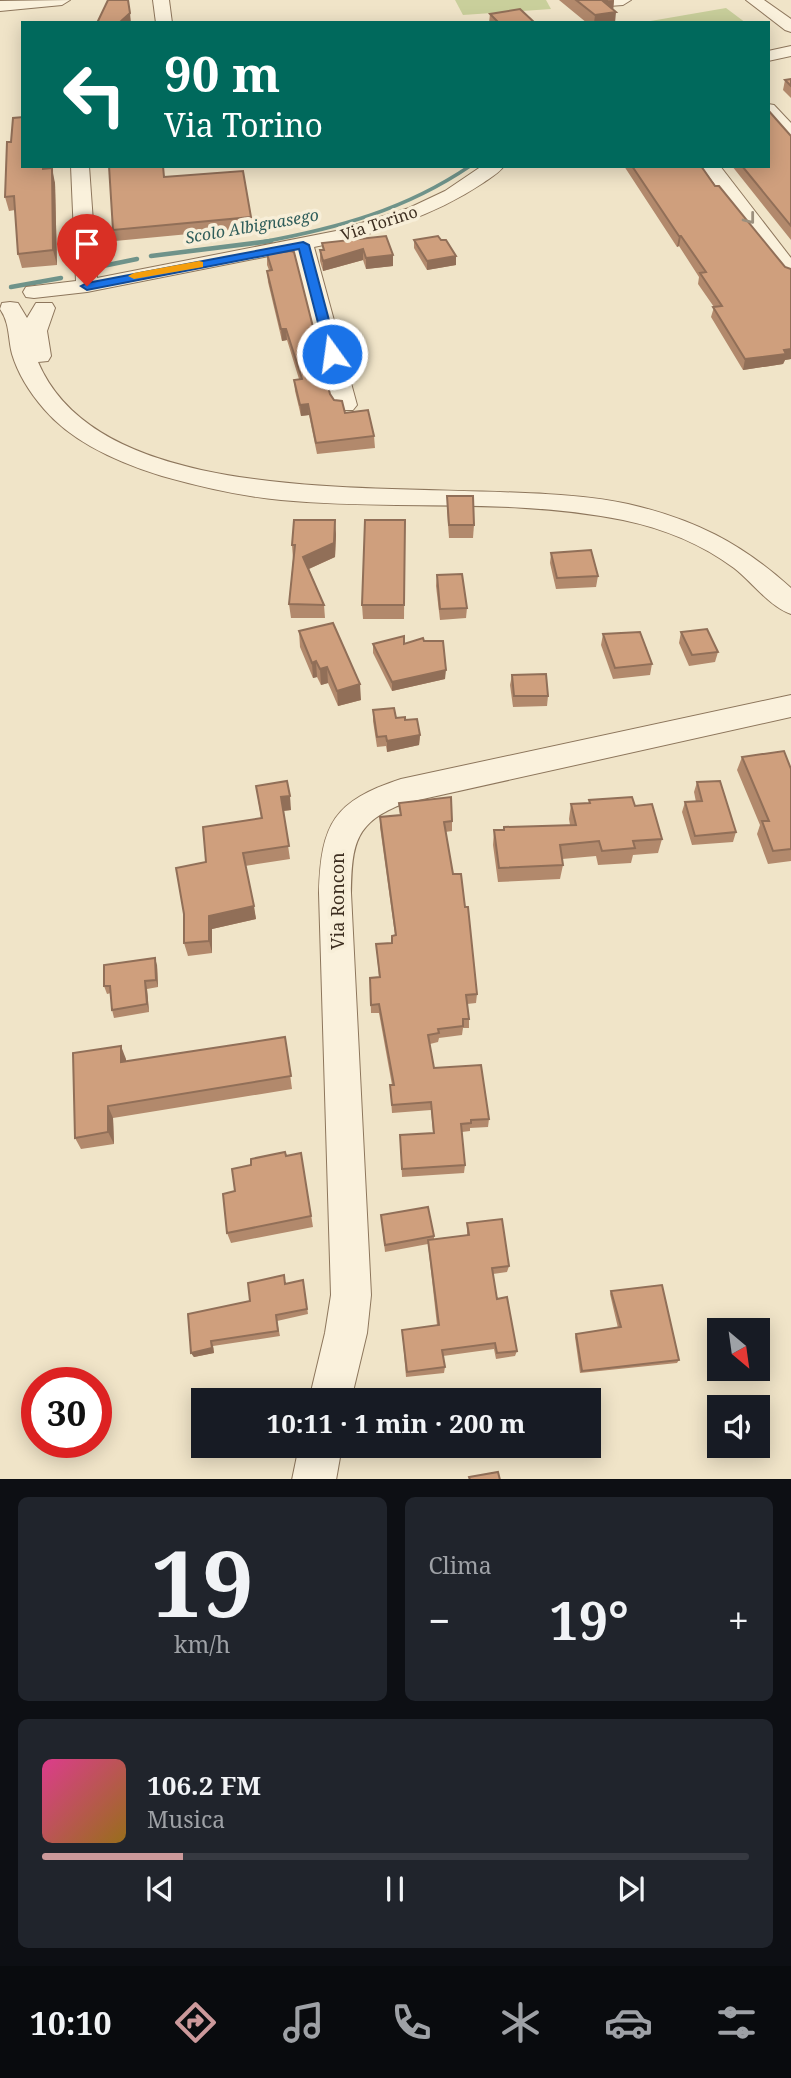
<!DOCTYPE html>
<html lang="it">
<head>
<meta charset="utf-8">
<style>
  body { margin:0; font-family:"Noto Serif",serif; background:#20242c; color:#f1f3f6; height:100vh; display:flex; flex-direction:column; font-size:26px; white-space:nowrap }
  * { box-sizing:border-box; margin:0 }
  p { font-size:23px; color:#9ea1a6 }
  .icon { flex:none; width:38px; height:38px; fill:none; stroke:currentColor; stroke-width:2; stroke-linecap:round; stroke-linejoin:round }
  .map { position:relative; height:1479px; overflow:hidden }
  .drawer { display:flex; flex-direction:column; gap:18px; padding:18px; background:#0d0f14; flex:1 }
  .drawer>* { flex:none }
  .banner { position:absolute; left:21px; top:21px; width:749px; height:147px; border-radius:0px; box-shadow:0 4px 18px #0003; background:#00695c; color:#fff; overflow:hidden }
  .needle { width:46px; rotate:151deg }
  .controls { position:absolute; left:707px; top:1318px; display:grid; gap:14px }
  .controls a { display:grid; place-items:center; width:63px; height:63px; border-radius:0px; background:#171b24; box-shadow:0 4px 18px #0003; font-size:35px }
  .speed { position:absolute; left:21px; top:1367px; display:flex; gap:14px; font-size:35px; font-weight:700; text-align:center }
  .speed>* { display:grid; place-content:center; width:91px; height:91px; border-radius:50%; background:#171b24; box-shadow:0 4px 18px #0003; line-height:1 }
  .speed .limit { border:10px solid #d22; background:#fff; color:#111 }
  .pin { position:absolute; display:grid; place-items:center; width:60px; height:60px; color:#fff; margin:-72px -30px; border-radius:50% 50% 50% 0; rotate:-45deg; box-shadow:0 0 7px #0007 }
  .pin .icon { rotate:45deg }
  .me { position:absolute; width:77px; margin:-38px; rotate:346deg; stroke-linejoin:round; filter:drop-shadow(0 0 5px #0008) }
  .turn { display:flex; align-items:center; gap:24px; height:147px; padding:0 28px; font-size:32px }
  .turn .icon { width:91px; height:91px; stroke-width:2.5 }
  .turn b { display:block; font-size:49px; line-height:60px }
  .big { font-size:52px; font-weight:700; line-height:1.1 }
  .drawer .widget { flex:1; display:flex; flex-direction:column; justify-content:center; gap:10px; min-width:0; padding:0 24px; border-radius:10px; background:#20242c }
  .drawer .dial { align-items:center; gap:0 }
  .dial b { font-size:91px; line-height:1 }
  .song { display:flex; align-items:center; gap:21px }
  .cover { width:84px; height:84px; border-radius:10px; background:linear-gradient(135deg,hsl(330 70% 55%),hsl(40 70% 35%)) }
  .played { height:7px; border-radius:4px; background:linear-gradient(90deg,#cc999b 20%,#363941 20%) }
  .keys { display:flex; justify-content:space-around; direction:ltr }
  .heat { display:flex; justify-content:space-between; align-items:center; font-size:38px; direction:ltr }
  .drawer .tiles { flex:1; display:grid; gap:18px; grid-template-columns:1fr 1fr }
  .widget:last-child { grid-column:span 2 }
  .trip { position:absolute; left:191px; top:1388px; width:410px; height:70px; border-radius:0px; background:#171b24; box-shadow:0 4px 18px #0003; font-weight:700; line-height:70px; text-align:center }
  .tab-bar { display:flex; height:112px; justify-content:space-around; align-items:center; background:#090b0e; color:#9ea1a6 }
  .tab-bar .icon { width:49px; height:49px }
  .tab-bar .active { color:#cc999b }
  .tab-bar b { font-size:32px; color:#f1f3f6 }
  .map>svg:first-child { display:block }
  .green { fill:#c9cf9b }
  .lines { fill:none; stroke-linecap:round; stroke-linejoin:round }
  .stream-far1 { stroke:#6f938a; stroke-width:3.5 }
  .stream { stroke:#6f938a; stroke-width:4.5 }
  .minor-casing { stroke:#8d765c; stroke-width:2 }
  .minor { fill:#faf1dc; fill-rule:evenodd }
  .wall { fill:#b2896c }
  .shaded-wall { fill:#916f58 }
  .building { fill:#cf9f7d; stroke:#916f58; stroke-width:2 }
  .oneway { stroke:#9c907e }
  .route { fill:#1a73e8; stroke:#114b97; stroke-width:2 }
  .slow { fill:#f59e0b }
  .labels { text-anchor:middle; stroke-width:7; stroke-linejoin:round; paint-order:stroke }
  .far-street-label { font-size:16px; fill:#3d2e20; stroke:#f7eed8 }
  .far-water-label { font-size:16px; font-style:italic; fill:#2f5d5a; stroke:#f7eed8 }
  .street-label { font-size:18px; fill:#3d2e20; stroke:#f7eed8 }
</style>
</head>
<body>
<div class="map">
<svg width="791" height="1480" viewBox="0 0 791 1480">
  <rect width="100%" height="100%" fill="#f0e4c8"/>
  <g class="green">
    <path d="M455,0h91l5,9 -88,6z"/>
    <path d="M726,8l20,15h-107z"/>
  </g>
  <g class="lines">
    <path class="stream-far1" d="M262,242c76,-14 143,-32 208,-76"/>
    <g class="stream">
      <path d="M151,256l120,-15"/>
      <path d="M98,267l39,-8"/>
      <path d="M11,287l50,-9"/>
    </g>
    <g class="minor-casing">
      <g id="minor">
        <path d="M70,0l-8,5 -62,6v-10z"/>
        <path d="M153,0h16l3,23h-16z"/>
        <path d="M586,0h45l-8,5 -43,3 -2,-3 2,-3z"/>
        <path d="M746,0h18l27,19v13l-6,-2z"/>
        <path d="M791,46v10l-23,5v-10z"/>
        <path d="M768,104l6,1 17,18v16l-6,-1 -17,-18z"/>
        <path d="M71,166h18l8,112 239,-47 73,-23 36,-17 37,-25h22c-5,7 -14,12 -21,17 -51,34 -110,52 -169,64l43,158 -4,5h-16l-4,-5 -39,-154 -207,41 -53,6 -8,-1 -3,-5 3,-5 50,-6z"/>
        <path d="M701,166h19l71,92v20l-7,-2z"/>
        <path d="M10,302l8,1 9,15 9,-15h16l3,5 -8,23 4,25 -3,5 -10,1c73,171 439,108 590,142 66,15 113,39 163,84v26c-21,-7 -39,-32 -57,-46 -32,-24 -72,-40 -111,-48 -113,-23 -228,-9 -342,-20 -41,-4 -80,-13 -119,-24 -42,-13 -89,-33 -118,-67 -14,-16 -26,-35 -32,-55 -4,-15 -2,-31 -12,-45l2,-6z"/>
        <path d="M791,695v22l-386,86c-50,19 -53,40 -54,90l20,402 -4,38 -16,67h-42l16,-67 6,-38 -12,-402c2,-70 15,-92 82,-114z"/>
        <path d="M299,1446h43l-6,34h-44z"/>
      </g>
    </g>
    <use href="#minor" class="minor"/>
  </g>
  <g class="wall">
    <path d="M559,0h55l-1,9 2,14h-28z"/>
    <path d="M490,14l45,9h-46z"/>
    <path d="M791,79v19l-8,-8 2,-10z"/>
    <path d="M791,136v104l-59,-74h36z"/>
    <path d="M23,166h24v3l8,14 2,82 -35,3 -4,-14 -3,-44 -6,1 -4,-14z"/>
    <path d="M624,166h77l14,20 70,81 6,2v90l-6,1 -2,4 -40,6 -32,-53 3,-10 -16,-23 1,-7 -20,-31 -2,1z"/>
    <path d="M164,177l87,40 1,11 -137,13 -2,-11z"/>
    <path d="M386,236l7,30 -27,3 -3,-9 -40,11 -3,-10v-11h3l-1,-7z"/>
    <path d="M414,240l42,25 -29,5 -13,-22z"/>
    <path d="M267,254l63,140 15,19 29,23 1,12 -58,6 -8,-39 -8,1 -6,-25 -1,-11 5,-1 -12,-39 -5,1 -14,-59 -1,-11 2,-1 -2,-5z"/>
    <path d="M447,496l27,29 -1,13h-24l-2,-29z"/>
    <path d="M405,520l-1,99h-41l-1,-14z"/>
    <path d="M336,534l-1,23 -26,12 15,36 1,13h-34l-2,-14 4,-45 -1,-14z"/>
    <path d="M551,553l47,23 -2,11 -40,2 -6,-26z"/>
    <path d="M437,575l30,33 -1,10 -26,2 -4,-34z"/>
    <path d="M299,631l62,69 -23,6 -10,-23 -7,2 -4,-8 -4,1 -13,-31z"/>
    <path d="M681,632l37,20 -3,10 -26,4 -10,-23z"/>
    <path d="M603,634l49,30 -2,11 -37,4 -12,-34z"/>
    <path d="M424,641l21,38 -53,12 -19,-38v-9h31z"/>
    <path d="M512,675l36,21 -1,10 -34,1 -3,-22z"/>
    <path d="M373,710l32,10 15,15 -1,10 -32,7 -1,-6 -9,1 -4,-26z"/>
    <path d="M742,757l49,12v92l-23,3 -11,-30 3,-9 -23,-55z"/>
    <path d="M697,782l39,50 -3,10 -41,3 -10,-33 3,-10h11l-2,-10z"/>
    <path d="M256,786l35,24 -8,1 7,48 -45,7 11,53 -44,10v24l-24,3 -4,-13 22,-81 55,-44z"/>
    <path d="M589,800l46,6 27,33 -4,14 -25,2 -2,8 -33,2 -2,-9 -34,3 1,6 -3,14 -62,3 -5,-37 1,-15h9l1,-3 66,-2 -1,-6 2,-15 18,-1z"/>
    <path d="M399,803l53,18v10l-7,1 8,42 12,33 12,87 -1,9 -9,1 2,15v9h-6l-1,7 -23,3 -1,4 -8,2 4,24 55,51 -1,8 -18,1v3l-8,1 3,33 -1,8 -62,4 -2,-42 33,-2 -2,-23 -39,3 -2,-28h2l-13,-72h-8l-1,-35 9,-1 -3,-33 16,-1v-7l3,-1 -15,-108v-10l20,-2z"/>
    <path d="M157,965l1,22 -11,2 2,23 -35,6 -2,-8 -1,-17 -4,1 -3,-8z"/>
    <path d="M285,1037l7,52 -179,29 1,26 -33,5 -6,-11 51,-79v3z"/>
    <path d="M301,1153l12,74 -82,16 -4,-10 8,-42 16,-26z"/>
    <path d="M381,1215l53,21v3l33,-4v-12l42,43 -2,6 -14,2 4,25 20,52 -2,5 -19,3 -2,-10 -51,7 2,11 -1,6 -38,4 -4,-47 35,-5 -9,-81 -43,8z"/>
    <path d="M303,1280l5,34 -31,7 3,15 -67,10 1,7 -20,4 -3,-4 59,-52 35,-17z"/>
    <path d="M611,1291l68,69 -2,3 -97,10 -5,-36 1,-3 42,-6 -8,-34z"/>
  </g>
  <g class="shaded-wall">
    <path d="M614,0l-1,12h3l-1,11h-21l1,-8 8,-14z"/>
    <path d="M130,13l1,10h-12z"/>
    <path d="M52,168l3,15 2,82 -4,-15z"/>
    <path d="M679,236h2l-2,10 -2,1z"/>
    <path d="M363,249v11l-40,11v-10z"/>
    <path d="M393,255v11l-27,3v-11z"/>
    <path d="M456,256v9l-29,5v-9z"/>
    <path d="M281,329h5l1,11 -5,1z"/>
    <path d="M791,349v10l-6,1 -2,4 -40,6 2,-11z"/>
    <path d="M308,404l1,11 -8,1 -1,-11z"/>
    <path d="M335,520l1,14 -1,23 -31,14 -1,-14z"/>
    <path d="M316,661l1,16 -4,1 -1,-15z"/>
    <path d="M327,667l1,16 -7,2 -1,-16z"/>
    <path d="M446,670l-1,9 -53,12v-9z"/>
    <path d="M360,684l1,16 -23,6 -1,-15z"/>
    <path d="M420,735l-1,10 -32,7v-11z"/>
    <path d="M290,796l1,14 -9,1 -1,-14z"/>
    <path d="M254,906l2,13 -44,10v24l-3,-12v-25z"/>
    <path d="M155,958l2,7 1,22 -2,-7z"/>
    <path d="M145,981l2,8 2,23 -2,-8z"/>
    <path d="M121,1046l5,13v16l-5,-13z"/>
    <path d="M108,1106l5,12 1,26 -6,-12z"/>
    <path d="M211,1341l2,5 1,7 -20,4 -3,-4z"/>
  </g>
  <g class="building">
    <path d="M108,0h20l2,13 -11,10h-22z"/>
    <path d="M576,0h32l-5,1 13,11 -21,3z"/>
    <path d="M520,9l15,14h-36l-9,-9z"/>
    <path d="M791,79v7l-6,-6z"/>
    <path d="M768,110l23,26v90l-49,-60h26z"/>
    <path d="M23,117v49h20v3l9,-1 1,82 -35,4 -4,-58 -9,1 2,-55h4l2,-24z"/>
    <path d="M109,166h54l1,11 79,-6 8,46 -138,13z"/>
    <path d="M632,166h69l14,20h4l66,81 6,2v80l-7,1 2,4 -41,5 -32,-52 9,-1 -22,-33 6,-1 -25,-36h-2z"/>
    <path d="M386,236l7,19 -27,3 -3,-9 -40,12 -3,-11h4l-2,-7z"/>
    <path d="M438,236l3,4h5l10,16 -29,5 -13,-21z"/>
    <path d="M291,251l3,1 36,142 4,6 8,1 3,12 23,-3 6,26 -58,7 -8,-39 -8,1 -6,-25 8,-1 -16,-50h-5l-14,-58 5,-1 -5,-16z"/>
    <path d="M447,496h26l1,29h-25z"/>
    <path d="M294,520h41l-1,23 -31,14 21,48 -35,-1 6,-59h-3z"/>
    <path d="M365,520h40l-1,85h-42z"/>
    <path d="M591,550l7,26 -41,2 -6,-25z"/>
    <path d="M462,574l5,34 -27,1 -3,-34z"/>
    <path d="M333,623l27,61 -23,7 -10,-24 -7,2 -4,-8 -4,2 -13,-32z"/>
    <path d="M707,629l11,23 -26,3 -11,-23z"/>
    <path d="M640,632l12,32 -37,4 -12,-34z"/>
    <path d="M404,636v8l19,-6 1,3h19l3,29 -54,12 -19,-38z"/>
    <path d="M546,674l2,22h-34l-2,-21z"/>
    <path d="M394,708l2,10 9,-1v3l12,-1 3,16 -33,6 -1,-5 -9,1 -4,-27z"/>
    <path d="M784,751l7,18v80l-18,2 -11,-30h7l-27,-64z"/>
    <path d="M287,781l3,15 -9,1 8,49 -46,7 11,53 -45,10v25l-25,2v-29l-8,-46 30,-6 -3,-35 59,-9 -6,-32z"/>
    <path d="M720,781l16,51 -41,4 -10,-34 17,-1 -5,-19z"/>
    <path d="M451,797l1,24 -8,1 9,52h8l4,33h3l9,87 -11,1 3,24h-6v7l-25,3 1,4 -11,2 6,33 47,-3 8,54 -18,1v3l-10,1 4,41 -63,4 -2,-34 34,-2 -3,-31 -39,3 -2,-20h4l-15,-81 -8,1 -1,-27 10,-1 -4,-33 16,-1v-7l4,-1 -16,-118 21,-2 -2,-12z"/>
    <path d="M632,797l3,9 17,-2 10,35 -29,2 2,7 -33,3 -3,-10 -39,4 3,20 -64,3 -5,-38h10v-3l72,-2 -5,-21 19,-1 -1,-3z"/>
    <path d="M155,958l1,22 -11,1 2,23 -35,6 -2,-24h-6v-21z"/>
    <path d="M285,1037l6,39 -183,30v26l-33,6 -2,-85 48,-7v16z"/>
    <path d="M285,1152l1,4 15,-3 10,63 -84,17 -4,-39 12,-3 -3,-22 19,-4v-6z"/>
    <path d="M428,1207l6,29 -49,9 -4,-30z"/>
    <path d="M502,1219l7,47 -17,2 5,31 10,-2 10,54 -20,2 -2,-10 -53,7 3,17 -38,5 -5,-42 37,-5 -11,-85 41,-5 -2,-12z"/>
    <path d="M284,1275l1,9 18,-4 4,29 -31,6 2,16 -67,10 1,7 -21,5 -3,-39 62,-13 -2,-18z"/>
    <path d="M662,1285l17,75 -97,11 -6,-37 45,-7 -10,-36z"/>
    <path d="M498,1472l2,8h-30l-1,-3z"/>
  </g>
  <defs><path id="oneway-chevron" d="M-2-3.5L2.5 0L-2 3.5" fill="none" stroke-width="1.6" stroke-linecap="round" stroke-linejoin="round" transform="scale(1.75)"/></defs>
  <use class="oneway" href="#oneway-chevron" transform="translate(750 219) rotate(52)"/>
  <path class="route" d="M303,242l6,3 29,109 -1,2 -11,-2 -27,-105 -212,41 -6,-4 6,-3z"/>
  <path class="slow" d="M199,261l4,1v5l-69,12 -6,-3 6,-3z"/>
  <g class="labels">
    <g class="far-street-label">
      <text transform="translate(379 223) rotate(-18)" y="6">Via Torino</text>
    </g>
    <g class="far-water-label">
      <text transform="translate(252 226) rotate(-10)" y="6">Scolo Albignasego</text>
    </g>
    <g class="street-label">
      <text transform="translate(338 901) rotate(-90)" y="6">Via Roncon</text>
    </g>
  </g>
</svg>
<div class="controls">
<a><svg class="needle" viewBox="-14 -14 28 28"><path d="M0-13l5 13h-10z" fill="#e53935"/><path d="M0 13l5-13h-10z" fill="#9ea1a6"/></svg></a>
<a><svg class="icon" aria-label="sound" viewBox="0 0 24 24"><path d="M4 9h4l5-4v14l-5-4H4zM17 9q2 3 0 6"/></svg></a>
</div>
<div class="speed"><div class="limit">30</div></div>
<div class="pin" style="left:87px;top:286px;background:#d93025"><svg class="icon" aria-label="arrive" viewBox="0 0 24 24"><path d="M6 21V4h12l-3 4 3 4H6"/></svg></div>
<svg class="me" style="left:332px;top:354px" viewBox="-20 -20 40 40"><circle r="17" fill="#1a73e8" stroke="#fff" stroke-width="3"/><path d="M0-11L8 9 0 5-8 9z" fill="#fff"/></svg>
<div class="trip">10:11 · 1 min · 200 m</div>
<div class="banner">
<div class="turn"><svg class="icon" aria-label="left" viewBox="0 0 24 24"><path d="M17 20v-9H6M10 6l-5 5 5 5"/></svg><div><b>90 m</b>Via Torino</div></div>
</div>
</div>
<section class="drawer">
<div class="tiles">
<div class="widget dial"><b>19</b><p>km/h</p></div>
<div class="widget"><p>Clima</p>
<div class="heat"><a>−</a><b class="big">19°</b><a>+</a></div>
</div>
<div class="widget">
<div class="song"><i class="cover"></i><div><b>106.2 FM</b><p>Musica</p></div></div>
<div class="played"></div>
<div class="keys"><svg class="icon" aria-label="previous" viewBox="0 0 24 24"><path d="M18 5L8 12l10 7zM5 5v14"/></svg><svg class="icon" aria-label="pause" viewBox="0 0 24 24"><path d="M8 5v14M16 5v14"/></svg><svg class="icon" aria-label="next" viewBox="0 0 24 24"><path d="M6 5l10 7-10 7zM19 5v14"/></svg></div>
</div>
</div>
</section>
<nav class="tab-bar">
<b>10:10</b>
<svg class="icon active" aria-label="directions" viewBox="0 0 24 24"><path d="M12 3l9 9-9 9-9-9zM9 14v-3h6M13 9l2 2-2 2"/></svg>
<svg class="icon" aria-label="music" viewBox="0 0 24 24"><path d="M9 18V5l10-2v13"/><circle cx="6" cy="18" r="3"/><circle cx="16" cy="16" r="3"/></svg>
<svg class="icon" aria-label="phone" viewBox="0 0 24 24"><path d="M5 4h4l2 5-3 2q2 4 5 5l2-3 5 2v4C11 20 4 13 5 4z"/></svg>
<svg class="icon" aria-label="climate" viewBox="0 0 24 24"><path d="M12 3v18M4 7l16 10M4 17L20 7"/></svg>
<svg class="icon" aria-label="car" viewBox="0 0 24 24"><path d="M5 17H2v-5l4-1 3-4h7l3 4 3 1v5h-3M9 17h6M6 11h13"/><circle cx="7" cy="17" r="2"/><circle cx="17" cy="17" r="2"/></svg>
<svg class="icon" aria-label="filters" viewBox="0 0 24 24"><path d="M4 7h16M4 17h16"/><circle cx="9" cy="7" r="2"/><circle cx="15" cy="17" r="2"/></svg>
</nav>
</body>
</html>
